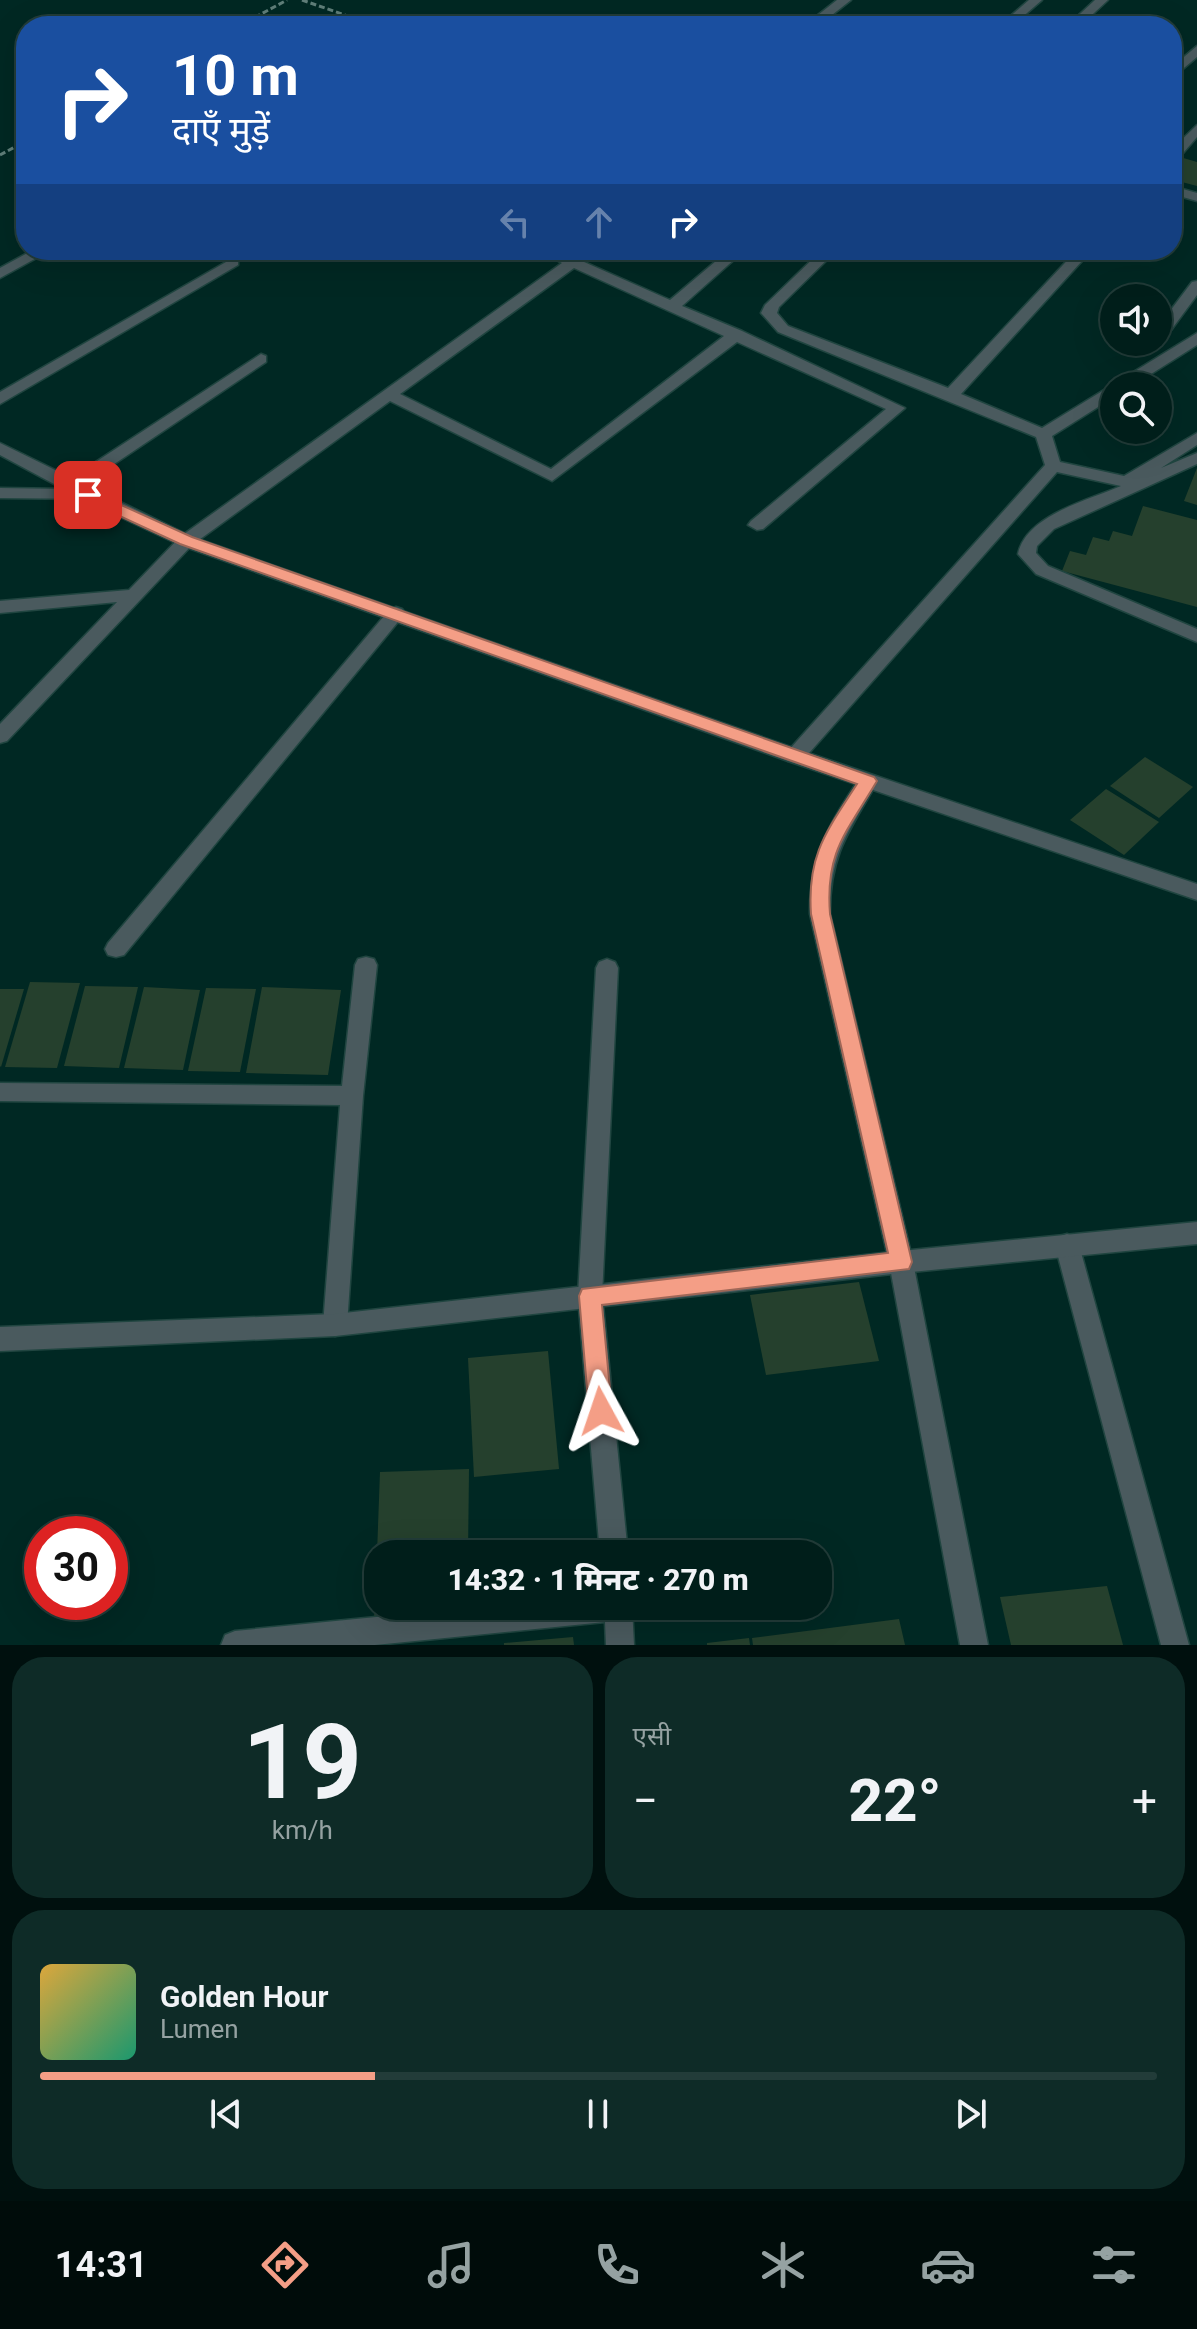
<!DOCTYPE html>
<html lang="hi">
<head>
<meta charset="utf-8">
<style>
  body { margin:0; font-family:Roboto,"Noto Sans Devanagari",sans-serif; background:#0e2b27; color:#f1f3f6; height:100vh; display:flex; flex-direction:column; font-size:30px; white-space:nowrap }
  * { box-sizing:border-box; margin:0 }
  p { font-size:26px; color:#95a2a2 }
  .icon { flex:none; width:44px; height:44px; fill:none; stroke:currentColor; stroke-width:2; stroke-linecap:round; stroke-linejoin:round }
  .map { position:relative; height:1645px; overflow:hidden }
  .sheet { display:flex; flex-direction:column; gap:12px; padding:12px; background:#00100e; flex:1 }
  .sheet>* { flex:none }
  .top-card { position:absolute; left:16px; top:16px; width:1166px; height:244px; border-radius:32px; box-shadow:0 8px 32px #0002,0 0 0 2px #223c39; background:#1a4fa0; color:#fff; overflow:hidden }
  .tools { position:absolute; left:1100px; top:284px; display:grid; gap:16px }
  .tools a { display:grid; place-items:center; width:72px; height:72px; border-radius:50%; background:#001e1a; box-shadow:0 8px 32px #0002,0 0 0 2px #223c39; font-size:40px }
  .speed { position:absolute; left:24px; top:1516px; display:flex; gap:16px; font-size:40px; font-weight:700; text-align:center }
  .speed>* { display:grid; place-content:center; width:104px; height:104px; border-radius:50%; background:#001e1a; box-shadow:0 8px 32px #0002,0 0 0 2px #223c39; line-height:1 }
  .speed .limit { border:12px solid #d22; background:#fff; color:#111 }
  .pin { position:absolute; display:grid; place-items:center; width:68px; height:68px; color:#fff; margin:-34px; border-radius:16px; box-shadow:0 4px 12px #0006 }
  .me { position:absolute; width:88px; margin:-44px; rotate:355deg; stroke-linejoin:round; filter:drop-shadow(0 0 6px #0008) }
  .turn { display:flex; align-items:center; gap:28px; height:168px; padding:0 24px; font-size:36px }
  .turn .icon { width:104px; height:104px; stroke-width:2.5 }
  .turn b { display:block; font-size:56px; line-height:68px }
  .lanes { display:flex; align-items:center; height:76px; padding:0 24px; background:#0003; justify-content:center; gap:40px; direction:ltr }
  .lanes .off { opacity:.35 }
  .big { font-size:60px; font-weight:800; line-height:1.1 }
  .sheet .card { flex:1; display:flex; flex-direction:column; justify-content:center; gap:12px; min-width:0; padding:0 28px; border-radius:32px; background:#0e2b27 }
  .sheet .dial { align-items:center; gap:0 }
  .dial b { font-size:104px; line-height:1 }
  .song { display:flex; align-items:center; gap:24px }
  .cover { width:96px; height:96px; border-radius:12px; background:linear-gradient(135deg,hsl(40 70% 55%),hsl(160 70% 35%)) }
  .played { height:8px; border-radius:4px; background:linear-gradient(90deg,#f49e86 30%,#223c39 30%) }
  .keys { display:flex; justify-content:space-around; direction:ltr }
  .heat { display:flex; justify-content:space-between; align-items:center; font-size:44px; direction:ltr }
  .sheet .tiles { flex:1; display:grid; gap:12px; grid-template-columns:1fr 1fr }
  .card:last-child { grid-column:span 2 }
  .trip { position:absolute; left:364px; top:1540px; width:468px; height:80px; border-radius:32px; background:#001e1a; box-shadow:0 8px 32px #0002,0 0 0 2px #223c39; font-weight:800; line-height:80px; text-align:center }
  .menu { display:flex; height:128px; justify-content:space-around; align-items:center; background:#000c0a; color:#95a2a2 }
  .menu .icon { width:56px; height:56px }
  .menu .on { color:#f49e86 }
  .menu b { font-size:36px; color:#f1f3f6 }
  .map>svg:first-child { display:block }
  .building { fill:#25402d }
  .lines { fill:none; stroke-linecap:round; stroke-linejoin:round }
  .minor-casing { stroke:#204540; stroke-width:3 }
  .tertiary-casing { stroke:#204540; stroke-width:3 }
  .path { stroke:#5f7e79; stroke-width:3; stroke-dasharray:6 3; stroke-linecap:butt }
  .minor { fill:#4a5a5e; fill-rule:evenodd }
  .tertiary { fill:#4a5a5e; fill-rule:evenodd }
  .route { fill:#f49e86; stroke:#9f6757; stroke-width:2 }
</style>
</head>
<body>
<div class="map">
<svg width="1197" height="1645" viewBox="0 0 1197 1645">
  <rect width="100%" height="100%" fill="#002823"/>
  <g class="building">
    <path d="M1180,157l17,5v24l-19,-5 4,-4 -9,-3 9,-10 -6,-2z"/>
    <path d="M1197,468v37l-13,-4z"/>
    <path d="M1143,506l54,14v87l-135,-36 8,-20 16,4 7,-18 16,4 4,-10 19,5z"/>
    <path d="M1145,757l48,30 -34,31 -49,-32z"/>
    <path d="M1106,789l53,33 -35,33 -54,-35z"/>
    <path d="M30,982l50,1 -23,85 -52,-1z"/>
    <path d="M85,986l53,1 -19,81 -55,-2z"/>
    <path d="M144,987l56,3 -17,80 -59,-2z"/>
    <path d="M262,987l79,3 -13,85 -82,-2z"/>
    <path d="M206,988l50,1 -16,83 -52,-1z"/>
    <path d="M0,989h24l-23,78 -1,-1z"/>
    <path d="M859,1282l20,79 -113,14 -16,-80z"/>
    <path d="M548,1351l11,118 -85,8 -6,-119z"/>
    <path d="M469,1469l-1,85h-91l3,-82z"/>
    <path d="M1107,1586l16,59h-112l-11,-48z"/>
    <path d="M375,1593h3v13h90v10l-94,4z"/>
    <path d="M899,1619l6,26h-152l-1,-7z"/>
    <path d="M573,1637l1,8h-70v-2z"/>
    <path d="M749,1638l1,7h-43v-2z"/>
  </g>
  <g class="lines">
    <g class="minor-casing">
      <g id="minor">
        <path d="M837,0h14l-33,26h-14z"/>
        <path d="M1029,0h13l-30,26h-13z"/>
        <path d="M1095,0h13l-28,26h-13z"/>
        <path d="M1197,46v11l-25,21v-11z"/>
        <path d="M1197,125v12l-20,23 -5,1v-12z"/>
        <path d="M1172,186l25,7v8l-25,-7z"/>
        <path d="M33,250h18l-51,28v-10z"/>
        <path d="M538,250h19l113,50 59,-50h16l-63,56 60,25 163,77 -142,121 -6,1 -9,-5 3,-4 135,-112 -149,-67 -185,139 -162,-80 -198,144 -185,196 -7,2v-19l117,-122 -117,11v-12l129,-11 51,-53 382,-274zM574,268l150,68 -173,133 -151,-75z"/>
        <path d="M822,250h15l-58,57 -2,6 11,13 160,62 129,-138h15l-131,144 81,34 155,-95v12l-65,41h-18v11l-62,39 8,26 64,14 73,-43v12l-36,23 36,-15v11l-143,65 -17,17 -1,7 12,13 149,63v13l-161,-68 -18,-20c8,-39 71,-54 103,-68l-64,-14 -255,289h-14l-3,-5 3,-5 257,-286 -9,-28 -258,-105 -17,-19 4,-8z"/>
        <path d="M233,258l5,1v6l-238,139v-12z"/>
        <path d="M1197,281v14l-34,46 -7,1 2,-15 34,-45z"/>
        <path d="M261,354l5,2v6l-189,127 17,2 2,4 -2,4 -94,-1v-10l65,1v-7z"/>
        <path d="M396,607l6,2 3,4 -3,4 -278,338 -8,2 -8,-2 -3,-6 3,-6 282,-334z"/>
        <path d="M868,774l10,7c-28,48 -49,74 -48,133l83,348 75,383h-28l-71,-383 -79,-348c-1,-58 20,-91 51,-138z"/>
        <path d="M366,957l8,2 3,6 -14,131 -16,229 -3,8 -9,3 -9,-3 -3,-8 17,-220 -340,-4v-18l342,3 13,-121 3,-6z"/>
        <path d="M607,959l8,3 3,6 -16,328 26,258h-28l-22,-258 18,-328 3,-6z"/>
        <path d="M1067,1234l9,3 3,8 110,400h-28l-106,-400 3,-8z"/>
        <path d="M488,1606h144l2,39h-28l-1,-23 -230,23h-154l4,-10 10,-4z"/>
      </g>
    </g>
    <g class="tertiary-casing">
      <g id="tertiary">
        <path d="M0,443l192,94 610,214 395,133v16l-409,-139 -608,-216 -98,-46 -82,-44z"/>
        <path d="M1197,1222v22l-296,29 -566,63 -335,15v-24l335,-13 566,-63z"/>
      </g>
    </g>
    <g class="path">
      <path d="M302,0l74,26"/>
      <path d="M239,26l48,-26"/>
      <path d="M0,155l26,-14"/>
    </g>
    <use href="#minor" class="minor"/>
    <use href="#tertiary" class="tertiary"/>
  </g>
  <path class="route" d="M88,490l104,47 682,240 3,4c-30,51 -52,70 -47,133l82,348 -3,7 -307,36 10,106 -3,8 -8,3 -9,-3 -3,-8 -10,-115 3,-7 306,-36 -77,-339c-4,-59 15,-82 46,-130l-677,-240 -97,-45v-7z"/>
</svg>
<div class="tools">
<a><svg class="icon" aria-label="sound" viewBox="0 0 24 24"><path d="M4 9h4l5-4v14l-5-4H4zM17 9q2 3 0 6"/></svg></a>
<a><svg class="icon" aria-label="search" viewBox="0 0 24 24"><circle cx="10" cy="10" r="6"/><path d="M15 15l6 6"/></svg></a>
</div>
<div class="speed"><div class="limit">30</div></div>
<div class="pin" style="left:88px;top:495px;background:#d93025"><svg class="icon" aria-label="arrive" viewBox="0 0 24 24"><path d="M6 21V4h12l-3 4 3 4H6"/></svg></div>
<svg class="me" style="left:601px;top:1411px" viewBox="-20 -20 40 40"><path d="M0-17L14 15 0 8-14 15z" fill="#f49e86" stroke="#fff" stroke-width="4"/></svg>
<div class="trip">14:32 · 1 मिनट · 270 m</div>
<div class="top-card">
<div class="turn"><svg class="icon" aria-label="right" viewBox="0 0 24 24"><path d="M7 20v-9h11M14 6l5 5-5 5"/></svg><div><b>10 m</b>दाएँ मुड़ें</div></div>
<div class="lanes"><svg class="icon off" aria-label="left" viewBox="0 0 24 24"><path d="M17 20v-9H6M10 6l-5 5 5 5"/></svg><svg class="icon off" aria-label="ahead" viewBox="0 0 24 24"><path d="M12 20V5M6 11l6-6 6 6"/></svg><svg class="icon" aria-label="right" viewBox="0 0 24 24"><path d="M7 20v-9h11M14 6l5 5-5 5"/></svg></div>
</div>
</div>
<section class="sheet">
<div class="tiles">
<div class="card dial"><b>19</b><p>km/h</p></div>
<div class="card"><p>एसी</p>
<div class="heat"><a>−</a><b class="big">22°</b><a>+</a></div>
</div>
<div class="card">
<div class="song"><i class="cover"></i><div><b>Golden Hour</b><p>Lumen</p></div></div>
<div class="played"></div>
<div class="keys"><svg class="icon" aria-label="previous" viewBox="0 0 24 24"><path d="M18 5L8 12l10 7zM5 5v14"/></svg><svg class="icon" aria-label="pause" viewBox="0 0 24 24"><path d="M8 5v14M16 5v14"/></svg><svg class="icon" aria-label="next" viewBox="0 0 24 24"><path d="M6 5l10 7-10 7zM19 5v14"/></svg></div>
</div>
</div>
</section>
<nav class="menu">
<b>14:31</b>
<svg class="icon on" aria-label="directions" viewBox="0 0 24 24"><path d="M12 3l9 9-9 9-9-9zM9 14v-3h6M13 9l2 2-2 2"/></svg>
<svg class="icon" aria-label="music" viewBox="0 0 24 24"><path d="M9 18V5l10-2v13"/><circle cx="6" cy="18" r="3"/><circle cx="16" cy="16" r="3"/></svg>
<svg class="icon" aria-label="phone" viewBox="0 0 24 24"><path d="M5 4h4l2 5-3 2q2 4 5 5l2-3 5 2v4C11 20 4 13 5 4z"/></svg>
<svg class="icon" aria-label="climate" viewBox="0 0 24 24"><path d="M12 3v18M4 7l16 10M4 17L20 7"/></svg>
<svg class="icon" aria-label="car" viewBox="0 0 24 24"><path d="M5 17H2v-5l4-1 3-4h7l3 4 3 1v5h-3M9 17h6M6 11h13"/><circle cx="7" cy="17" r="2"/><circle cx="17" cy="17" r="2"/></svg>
<svg class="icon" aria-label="filters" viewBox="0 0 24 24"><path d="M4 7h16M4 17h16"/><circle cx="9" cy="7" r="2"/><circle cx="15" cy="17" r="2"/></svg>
</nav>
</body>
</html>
